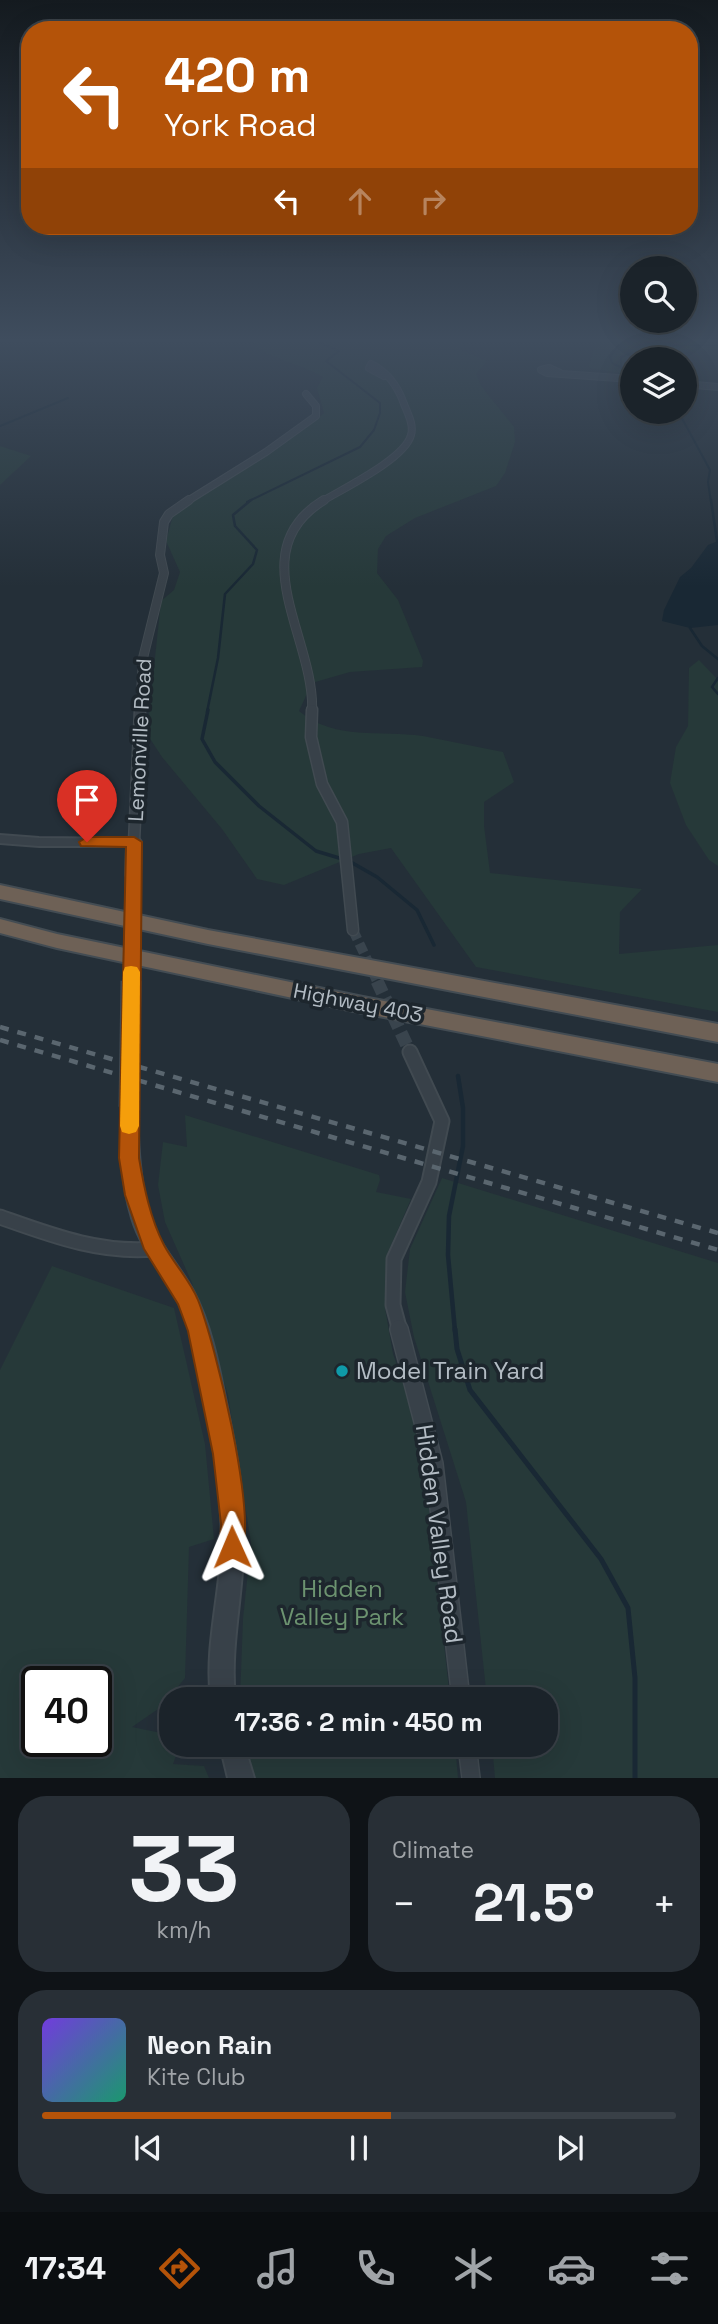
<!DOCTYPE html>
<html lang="en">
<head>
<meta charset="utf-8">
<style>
  body { margin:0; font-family:"Space Grotesk",sans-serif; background:#282f36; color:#f1f3f6; height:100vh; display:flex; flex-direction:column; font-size:26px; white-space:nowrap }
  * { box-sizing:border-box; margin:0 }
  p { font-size:23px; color:#a0a4a8 }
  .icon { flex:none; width:38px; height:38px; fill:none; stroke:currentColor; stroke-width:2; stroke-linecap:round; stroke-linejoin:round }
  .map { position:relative; height:1778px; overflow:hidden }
  .details { display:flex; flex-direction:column; gap:18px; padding:18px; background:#0f1317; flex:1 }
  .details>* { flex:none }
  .banner { position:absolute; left:21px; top:21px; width:677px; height:214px; border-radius:28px; box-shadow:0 7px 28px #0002,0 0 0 2px #394047; background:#b45309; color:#fff; overflow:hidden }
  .controls { position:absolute; left:620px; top:256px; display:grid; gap:14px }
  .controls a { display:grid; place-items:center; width:77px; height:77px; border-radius:50%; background:#1b232a; box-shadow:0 7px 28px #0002,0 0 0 2px #394047; font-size:35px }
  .speed { position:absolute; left:21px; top:1666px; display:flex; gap:14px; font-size:35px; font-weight:700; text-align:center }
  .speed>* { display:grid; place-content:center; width:91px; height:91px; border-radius:50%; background:#1b232a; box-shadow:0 7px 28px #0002,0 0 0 2px #394047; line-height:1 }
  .speed .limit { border:4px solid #111; border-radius:10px; background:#fff; color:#111 }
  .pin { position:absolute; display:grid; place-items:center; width:60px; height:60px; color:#fff; margin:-72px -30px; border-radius:50% 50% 50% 0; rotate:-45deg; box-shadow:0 0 7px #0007 }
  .pin .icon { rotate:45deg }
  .me { position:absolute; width:77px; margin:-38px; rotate:359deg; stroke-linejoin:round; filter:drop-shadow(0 0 5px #0008) }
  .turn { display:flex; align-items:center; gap:24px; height:147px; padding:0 28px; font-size:32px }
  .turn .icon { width:91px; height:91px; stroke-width:2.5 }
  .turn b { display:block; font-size:49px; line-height:60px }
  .lanes { display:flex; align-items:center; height:66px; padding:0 28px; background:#0003; justify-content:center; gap:35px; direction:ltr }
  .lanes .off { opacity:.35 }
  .big { font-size:52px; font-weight:700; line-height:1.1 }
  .details .widget { flex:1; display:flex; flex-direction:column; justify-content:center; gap:10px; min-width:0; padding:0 24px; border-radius:28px; background:#282f36 }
  .details .dial { align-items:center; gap:0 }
  .dial b { font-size:91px; line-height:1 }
  .song { display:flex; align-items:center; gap:21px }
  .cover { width:84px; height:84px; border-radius:10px; background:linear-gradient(135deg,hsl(260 70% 55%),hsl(160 70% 35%)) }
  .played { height:7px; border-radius:4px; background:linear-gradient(90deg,#b45309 55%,#394047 55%) }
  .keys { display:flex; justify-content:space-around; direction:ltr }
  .heat { display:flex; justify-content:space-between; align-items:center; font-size:38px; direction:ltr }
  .details .tiles { flex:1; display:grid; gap:18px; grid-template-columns:1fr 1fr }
  .widget:last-child { grid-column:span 2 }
  .trip { position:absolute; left:159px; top:1687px; width:399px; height:70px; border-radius:28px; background:#1b232a; box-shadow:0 7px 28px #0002,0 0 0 2px #394047; font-weight:700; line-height:70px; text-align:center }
  .dock { display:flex; height:112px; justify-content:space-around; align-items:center; background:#0b0e11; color:#a0a4a8 }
  .dock .icon { width:49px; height:49px }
  .dock .current { color:#b45309 }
  .dock b { font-size:32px; color:#f1f3f6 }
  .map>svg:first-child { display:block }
  .green { fill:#263939; fill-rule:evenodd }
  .water { fill:#192834 }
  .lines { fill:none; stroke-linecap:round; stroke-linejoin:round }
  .stream-far4 { stroke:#192834; stroke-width:2 }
  .stream-far3 { stroke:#192834; stroke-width:2.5 }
  .stream-far2 { stroke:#192834; stroke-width:3.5 }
  .stream-far1 { stroke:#192834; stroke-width:4.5 }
  .stream { stroke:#192834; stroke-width:5 }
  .minor-tunnel-far1 { stroke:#39444d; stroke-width:10; stroke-dasharray:10 5; stroke-linecap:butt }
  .minor-tunnel { stroke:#39444d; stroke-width:13; stroke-dasharray:13 6; stroke-linecap:butt }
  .minor-far4-casing { stroke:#414a51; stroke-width:8 }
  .minor-far3-casing { stroke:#414a51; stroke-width:10 }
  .minor-far2-casing { stroke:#414a51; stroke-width:13 }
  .minor-far1-casing { stroke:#414a51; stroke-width:17 }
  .minor-casing { stroke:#414a51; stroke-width:20 }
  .tertiary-casing { stroke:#414a51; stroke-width:4 }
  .motorway-casing { stroke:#434c53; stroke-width:4 }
  .minor-far4 { stroke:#384149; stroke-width:6 }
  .minor-far3 { stroke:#384149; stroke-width:8 }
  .minor-far2 { stroke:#384149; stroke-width:10 }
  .minor-far1 { stroke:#384149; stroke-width:13 }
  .minor { stroke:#384149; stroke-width:17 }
  .tertiary { fill:#384149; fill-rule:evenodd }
  .motorway { fill:#6e6156; fill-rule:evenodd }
  .rail { stroke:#5a666f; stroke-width:4.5; stroke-dasharray:9 9; stroke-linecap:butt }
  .tertiary-bridge-far1-casing { stroke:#414a51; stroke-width:17; stroke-linecap:butt }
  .tertiary-bridge-casing { stroke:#414a51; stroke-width:21; stroke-linecap:butt }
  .tertiary-bridge-far1 { stroke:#384149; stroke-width:13 }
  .tertiary-bridge { stroke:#384149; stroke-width:18 }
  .route { fill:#b45309; stroke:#753606; stroke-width:2 }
  .slow { fill:#f59e0b }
  .culture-dot { fill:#0f9aa8; stroke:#1d262d; stroke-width:2.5 }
  .labels { text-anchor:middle; stroke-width:7; stroke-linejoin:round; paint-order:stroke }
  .street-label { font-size:21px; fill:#b3bcc4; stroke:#1d262d }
  .near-poi-label { font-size:24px; fill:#b3bcc4; stroke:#1d262d; text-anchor:start }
  .near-street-label { font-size:24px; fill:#b3bcc4; stroke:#1d262d }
  .near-park-label { font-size:24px; fill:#6c9370; stroke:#1d262d }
</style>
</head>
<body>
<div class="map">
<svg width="718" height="1778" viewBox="0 0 718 1778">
  <rect width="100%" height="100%" fill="#242f38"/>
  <g class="green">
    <path d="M253,338h206l2,12 26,11 -11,13 5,12 33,41 1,15 -10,31 -9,13 -81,32 -29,18 -8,13 -1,24 21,27 25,61 -1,6 -72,5 -38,11 -13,28c36,30 82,19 124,25 27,5 53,11 80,16l11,30 -30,20v24l6,47 152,16 -22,23 -1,42 99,-9v67l-242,-45 -85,-119 -32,6 -75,31 -27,-6 -35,-50 -60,-72 -15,-23 14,-133 13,-11 6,-18 -14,-31 8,-29 125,-79 25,-20 -7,-25 6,-11c-21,-12 -46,-17 -68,-30z"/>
    <path d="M598,338h120v12l-59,4 -3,5h-24v16l-42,-7 -1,-3z"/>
    <path d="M0,446l31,10 -31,29z"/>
    <path d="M699,660l19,20v186l-9,-6 -23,-35 -16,-42 6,-36 12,-21 1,-58z"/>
    <path d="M185,1115l194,60 1,5 -4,12 35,7 -24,56 -2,53 8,46 12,33 19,75 26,237h-210l3,-80 8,-76 -23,-148 -36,-112 -27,-61 -7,-37 5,-43 24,5z"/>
    <path d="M442,1178l276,85v515h-223l-3,-33h54v-46h-59l-21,-197 -52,-165 -9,-45 5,-43z"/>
    <path d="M52,1266l122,42 31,136 9,95 -25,8 -4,131 -24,29 -29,20 39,8 1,10h8l-7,19 31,2 5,12h-209v-408zM37,1682h59v59h-59z"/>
    <path d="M244,1745h211l3,33h-208z"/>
  </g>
  <path class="water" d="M718,541v84l-28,3 -28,-7 2,-11 16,-33 11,-9 17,-23z"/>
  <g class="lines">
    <g class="stream-far4">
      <path d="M619,338l2,3 -11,16 2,6 20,10"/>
      <path d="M621,368v-11c32,-13 62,-12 97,-12"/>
      <path d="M678,411l32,59 -2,12 3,20"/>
      <path d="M0,426l68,-28"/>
      <path d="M247,502l113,-55 14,-17 6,-17v-10l-54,-42 13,-10 -23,-10 2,-3"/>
    </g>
    <g class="stream-far3">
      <path d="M711,500l6,41"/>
      <path d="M690,628l12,18 16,13"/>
      <path d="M718,678l-6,9 6,7"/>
      <path d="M207,712l11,-54 7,-64 28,-30 4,-14 -22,-24 -2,-11 18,-15"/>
    </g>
    <path class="stream-far2" d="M208,710l-6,29 13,23 44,44 57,45 33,10 28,16 40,33 17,35"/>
    <path class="stream-far1" d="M455,1331l-7,-76 1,-39 14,-70v-38l-5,-32"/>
    <path class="stream" d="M455,1329l2,20 13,41 131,169 27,49 7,70v100"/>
    <path class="minor-tunnel-far1" d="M353,930l25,53"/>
    <path class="minor-tunnel" d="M377,981l33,71"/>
    <g class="minor-far4-casing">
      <g id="minor-far4">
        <path d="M560,373l-11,-5 -8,2 6,3 85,6"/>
        <path d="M684,384l34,3"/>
        <path d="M186,502l80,-50 50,-36v-10l-10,-12"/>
        <path d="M321,502c21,-13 84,-43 90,-67 3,-10 -3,-21 -7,-31 -6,-17 -16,-32 -33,-40l-2,4 15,8"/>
      </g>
    </g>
    <g class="minor-far3-casing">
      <g id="minor-far3">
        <path d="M140,712l3,-54 21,-85 -4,-18 4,-33 5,-8 20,-14"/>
        <path d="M312,712c4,-72 -72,-161 12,-212"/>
      </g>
    </g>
    <g class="minor-far2-casing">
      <g id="minor-far2">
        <path d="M312,710l-1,27 11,47 20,38 11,108"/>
        <path d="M134,842l6,-132"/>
      </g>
    </g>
    <g class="minor-far1-casing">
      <g id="minor-far1">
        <path d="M0,1217c51,18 100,37 155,32"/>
        <path d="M400,1331l-7,-26 1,-46 35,-77 13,-61 -32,-69"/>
      </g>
    </g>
    <g class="minor-casing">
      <g id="minor">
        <path d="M399,1329l35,135 27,235"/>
        <path d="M467,1745l4,33"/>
      </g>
    </g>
    <g class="tertiary-casing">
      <g id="tertiary">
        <path d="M0,835l39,3 100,1 2,3 -1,33 -7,5 -7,-5 1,-29h-88l-39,-3z"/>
        <path d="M129,1100l6,2 2,5c1,37 2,75 13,111 9,28 29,47 43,73 17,32 25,71 32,107 11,51 21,105 18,158 -2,49 -13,95 -8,143h-24c-6,-48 7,-95 10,-143 3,-47 -5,-95 -13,-142 -7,-37 -13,-80 -30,-113 -15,-29 -36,-50 -46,-83 -11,-36 -11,-74 -11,-111l2,-5z"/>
        <path d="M220,1745h24l10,33h-26z"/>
      </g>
    </g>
    <g class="motorway-casing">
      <g id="motorway">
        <path d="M0,885l208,45 510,94v18l-510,-98 -208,-45z"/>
        <path d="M0,919l57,15 306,63 355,67v18l-355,-69 -306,-65 -57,-15z"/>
      </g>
    </g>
    <use href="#minor-far4" class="minor-far4"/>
    <use href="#minor-far3" class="minor-far3"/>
    <use href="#minor-far2" class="minor-far2"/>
    <use href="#minor-far1" class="minor-far1"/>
    <use href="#minor" class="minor"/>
    <use href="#tertiary" class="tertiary"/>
    <use href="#motorway" class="motorway"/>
    <g class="rail">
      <path d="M0,1027l718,206"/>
      <path d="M0,1040l718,210"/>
    </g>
    <g class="tertiary-bridge-far1-casing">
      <path id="tertiary-bridge-far1" d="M131,983l2,-108"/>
    </g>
    <g class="tertiary-bridge-casing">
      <path id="tertiary-bridge" d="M129,1107l2,-126"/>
    </g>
    <use href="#tertiary-bridge-far1" class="tertiary-bridge-far1"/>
    <use href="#tertiary-bridge" class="tertiary-bridge"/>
  </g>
  <linearGradient id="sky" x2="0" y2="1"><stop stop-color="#141a1f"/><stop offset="0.58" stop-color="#3f4d5e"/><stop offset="1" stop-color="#3f4d5e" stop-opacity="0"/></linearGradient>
  <rect width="718" height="587" fill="url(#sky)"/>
  <path class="route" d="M87,837h47l8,5 -3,316c5,29 11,60 25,87 10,19 26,35 34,55 17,43 60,216 43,256l-9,4 -9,-4 -3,-9 1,-23 -8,-70 -25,-123 -10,-27 -34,-55 -19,-54 -6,-37 7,-311 -45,-1 -2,-4z"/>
  <path class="slow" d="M131,966l6,1 3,5 -1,154 -3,6 -7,2 -7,-2 -2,-6 3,-154 2,-5z"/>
  <circle class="culture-dot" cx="342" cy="1371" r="7"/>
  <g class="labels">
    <g class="street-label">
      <text transform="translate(140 740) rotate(-87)" y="7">Lemonville Road</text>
      <text transform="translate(358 1003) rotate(11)" y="7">Highway 403</text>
    </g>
    <g class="near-poi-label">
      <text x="356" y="1379">Model Train Yard</text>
    </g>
    <g class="near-street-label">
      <text transform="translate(439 1534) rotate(82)" y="8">Hidden Valley Road</text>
    </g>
    <g class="near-park-label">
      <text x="342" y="1597">Hidden<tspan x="342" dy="28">Valley Park</tspan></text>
    </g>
  </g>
</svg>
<div class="controls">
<a><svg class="icon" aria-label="search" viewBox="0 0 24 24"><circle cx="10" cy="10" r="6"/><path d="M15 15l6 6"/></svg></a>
<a><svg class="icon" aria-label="layers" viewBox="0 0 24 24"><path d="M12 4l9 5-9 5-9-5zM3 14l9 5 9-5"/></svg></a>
</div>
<div class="speed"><div class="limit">40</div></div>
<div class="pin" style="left:87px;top:842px;background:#d93025"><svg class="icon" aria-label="arrive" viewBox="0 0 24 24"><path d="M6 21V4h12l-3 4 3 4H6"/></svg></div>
<svg class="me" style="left:232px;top:1547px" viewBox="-20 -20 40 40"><path d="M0-17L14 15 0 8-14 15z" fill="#b45309" stroke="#fff" stroke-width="4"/></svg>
<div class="trip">17:36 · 2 min · 450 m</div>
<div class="banner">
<div class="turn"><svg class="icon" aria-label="left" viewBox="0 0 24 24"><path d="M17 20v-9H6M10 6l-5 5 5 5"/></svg><div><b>420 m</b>York Road</div></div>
<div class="lanes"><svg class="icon" aria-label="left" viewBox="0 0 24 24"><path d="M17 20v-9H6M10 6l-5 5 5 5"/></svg><svg class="icon off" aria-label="ahead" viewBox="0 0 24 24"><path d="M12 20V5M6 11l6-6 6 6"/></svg><svg class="icon off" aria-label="right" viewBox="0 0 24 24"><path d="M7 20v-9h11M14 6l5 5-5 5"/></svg></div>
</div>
</div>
<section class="details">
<div class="tiles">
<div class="widget dial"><b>33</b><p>km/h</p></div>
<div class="widget"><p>Climate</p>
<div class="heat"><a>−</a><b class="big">21.5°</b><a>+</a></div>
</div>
<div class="widget">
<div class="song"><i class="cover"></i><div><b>Neon Rain</b><p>Kite Club</p></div></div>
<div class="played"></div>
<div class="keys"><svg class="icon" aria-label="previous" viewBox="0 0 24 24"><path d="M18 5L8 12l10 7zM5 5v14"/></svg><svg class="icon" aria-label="pause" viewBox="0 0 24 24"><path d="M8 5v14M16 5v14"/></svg><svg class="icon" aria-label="next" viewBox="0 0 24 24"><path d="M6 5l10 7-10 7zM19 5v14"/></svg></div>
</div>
</div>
</section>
<nav class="dock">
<b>17:34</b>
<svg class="icon current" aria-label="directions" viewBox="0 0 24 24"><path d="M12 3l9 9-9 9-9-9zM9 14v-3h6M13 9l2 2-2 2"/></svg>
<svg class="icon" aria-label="music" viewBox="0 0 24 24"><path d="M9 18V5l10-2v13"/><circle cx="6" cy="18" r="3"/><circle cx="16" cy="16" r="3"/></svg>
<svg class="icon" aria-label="phone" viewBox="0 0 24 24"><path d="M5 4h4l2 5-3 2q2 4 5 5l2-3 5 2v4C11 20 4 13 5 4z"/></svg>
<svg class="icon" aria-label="climate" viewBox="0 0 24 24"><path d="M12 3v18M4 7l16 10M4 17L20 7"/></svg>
<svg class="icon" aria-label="car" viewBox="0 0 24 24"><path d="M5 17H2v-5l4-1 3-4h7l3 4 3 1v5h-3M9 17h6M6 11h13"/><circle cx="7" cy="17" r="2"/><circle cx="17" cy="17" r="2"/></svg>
<svg class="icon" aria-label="filters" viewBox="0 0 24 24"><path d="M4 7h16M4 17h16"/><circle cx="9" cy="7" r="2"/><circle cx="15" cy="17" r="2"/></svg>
</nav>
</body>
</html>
